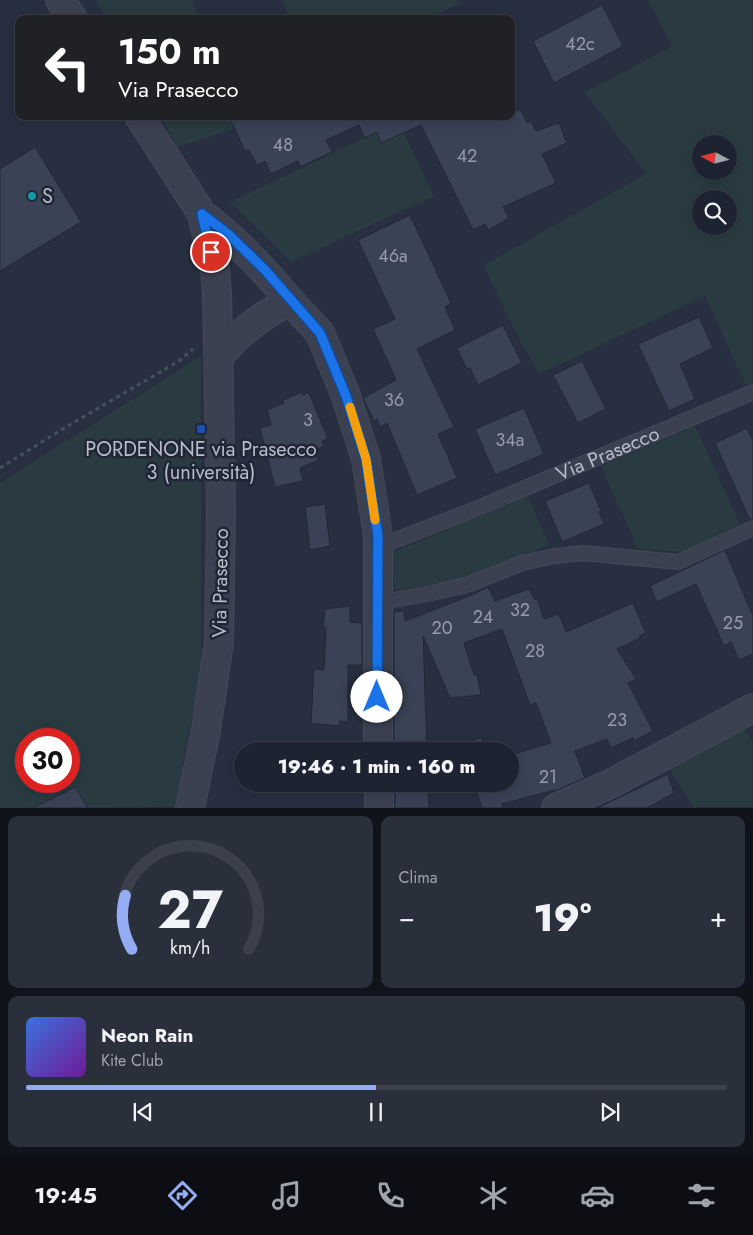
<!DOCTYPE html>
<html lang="it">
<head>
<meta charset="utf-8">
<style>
  body { margin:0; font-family:Jost,sans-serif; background:#2a2f3c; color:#f1f3f6; height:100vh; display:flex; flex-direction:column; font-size:19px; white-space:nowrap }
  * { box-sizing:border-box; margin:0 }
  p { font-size:16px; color:#a0a4ab }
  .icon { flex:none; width:28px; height:28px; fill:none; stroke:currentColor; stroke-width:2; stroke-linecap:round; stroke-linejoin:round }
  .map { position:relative; height:808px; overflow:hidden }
  .panel { display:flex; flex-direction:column; gap:8px; padding:8px; background:#10131a; flex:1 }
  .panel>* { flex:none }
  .hud { position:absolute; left:15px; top:15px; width:500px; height:105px; border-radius:10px; box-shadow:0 2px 12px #0003,0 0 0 1px #3b404c; background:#202124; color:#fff; overflow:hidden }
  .needle { width:32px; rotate:277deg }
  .controls { position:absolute; left:692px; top:135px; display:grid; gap:10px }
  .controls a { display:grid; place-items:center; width:45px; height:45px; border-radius:50%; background:#1d2330; box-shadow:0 2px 12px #0003,0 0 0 1px #3b404c; font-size:25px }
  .speed { position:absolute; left:15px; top:728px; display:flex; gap:10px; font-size:25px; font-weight:700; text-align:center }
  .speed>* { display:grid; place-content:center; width:65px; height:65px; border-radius:50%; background:#1d2330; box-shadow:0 2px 12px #0003,0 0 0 1px #3b404c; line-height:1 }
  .speed .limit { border:8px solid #d22; background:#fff; color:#111 }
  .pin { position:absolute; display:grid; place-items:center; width:42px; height:42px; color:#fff; margin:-21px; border:2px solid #fff; border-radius:50%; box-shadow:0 1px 5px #0007 }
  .me { position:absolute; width:55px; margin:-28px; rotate:0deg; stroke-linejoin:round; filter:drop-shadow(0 0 4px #0008) }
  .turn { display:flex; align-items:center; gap:18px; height:105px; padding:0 20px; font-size:22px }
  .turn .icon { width:65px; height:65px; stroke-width:2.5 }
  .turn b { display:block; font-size:35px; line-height:42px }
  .big { font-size:38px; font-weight:800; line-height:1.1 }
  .panel .card { flex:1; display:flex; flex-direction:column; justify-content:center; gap:8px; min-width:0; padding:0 18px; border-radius:10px; background:#2a2f3c }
  .panel .dial { align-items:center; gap:0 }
  .dial svg { height:130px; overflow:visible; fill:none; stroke:#3b404c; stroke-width:7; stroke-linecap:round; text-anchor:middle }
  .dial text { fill:#f1f3f6; stroke:none }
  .song { display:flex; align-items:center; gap:15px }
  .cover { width:60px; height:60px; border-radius:8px; background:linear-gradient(135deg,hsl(220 70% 55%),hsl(280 70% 35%)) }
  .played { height:5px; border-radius:2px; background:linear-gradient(90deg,#94acf3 50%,#3b404c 50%) }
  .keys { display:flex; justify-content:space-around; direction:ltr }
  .heat { display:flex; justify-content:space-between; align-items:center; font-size:28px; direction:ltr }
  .panel .tiles { flex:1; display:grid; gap:8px; grid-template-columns:1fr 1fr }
  .card:last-child { grid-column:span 2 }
  .trip { position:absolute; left:234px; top:742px; width:285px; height:50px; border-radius:25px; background:#1d2330; box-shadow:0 2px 12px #0003,0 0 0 1px #3b404c; font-weight:800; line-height:50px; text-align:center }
  .menu { display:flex; height:80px; justify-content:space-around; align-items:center; background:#0c0e13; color:#a0a4ab }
  .menu .icon { width:35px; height:35px }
  .menu .current { color:#94acf3 }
  .menu b { font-size:22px; color:#f1f3f6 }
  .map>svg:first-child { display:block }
  .green { fill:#293b41; fill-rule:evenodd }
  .building { fill:#3a4256; stroke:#222837 }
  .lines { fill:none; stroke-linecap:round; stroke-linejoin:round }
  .lane-casing { stroke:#454a59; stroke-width:16 }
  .street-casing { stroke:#454a59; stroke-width:30 }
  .path { stroke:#425459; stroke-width:3; stroke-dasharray:4 4; stroke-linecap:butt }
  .lane { stroke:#3b4150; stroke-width:14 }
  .street { stroke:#3b4150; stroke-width:28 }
  .route-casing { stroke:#114b97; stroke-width:12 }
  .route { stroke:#1a73e8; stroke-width:9 }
  .slow { stroke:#f59e0b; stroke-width:9 }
  .culture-dot { fill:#0f9aa8; stroke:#202635; stroke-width:2 }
  .transit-dot { fill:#1a4fb4; stroke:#202635; stroke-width:2 }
  .labels { text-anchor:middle; stroke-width:5; stroke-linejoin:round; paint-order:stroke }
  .number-label { font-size:18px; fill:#969cab }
  .poi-label { font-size:20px; fill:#b8bdca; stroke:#202635; text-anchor:start }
  .street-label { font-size:20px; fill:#b8bdca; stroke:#202635 }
</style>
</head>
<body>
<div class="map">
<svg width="753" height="808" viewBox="0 0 753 808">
  <rect width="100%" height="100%" fill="#272f40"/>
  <g class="green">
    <path d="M96,0h96l8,19h-94z"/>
    <path d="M282,0h175l2,3 -32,16h-137z"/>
    <path d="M648,0h105v383l-7,2 -41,-89 -166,78 -29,-53 -26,-56 162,-91 -61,-82 87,-45zM701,144h28v27h-28zM701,199h28v27h-28z"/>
    <path d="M160,116h78l5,10 -66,21z"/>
    <path d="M398,122l36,74 -143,66 -61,-60z"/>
    <path d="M201,356v313l-26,138 -175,1v-325zM26,739h43v42h-43z"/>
    <path d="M695,426l45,98 -57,28 -45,-3 -37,-83z"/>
    <path d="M528,496l21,49 -93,38 -62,7 -3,-37z"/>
    <path d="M742,726l11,16v65h-60l-25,-42z"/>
  </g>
  <g class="building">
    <path d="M602,5l21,41 -69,37 -21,-42z"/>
    <path d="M520,109l7,14 4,-2 5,10 23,-8 8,20 -25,11 14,29 -53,24 6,11 -21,12 -3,-6 -12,6 -52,-105 -40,18 -4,-11 -12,6 -6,-13 -33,15 6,12 -32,15 -2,-6 -27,13 -6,-13 -8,4 -9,-16 -3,2 -16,-35h282v-3z"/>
    <path d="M35,147l46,75 -81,49v-102z"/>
    <path d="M410,215l41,88 -6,4 10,23 -38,19 37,78 -16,7 19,44 -40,17 -30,-72 -7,4 -3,-8 -3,2 -11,-23 33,-18 -23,-51 22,-10 -37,-79z"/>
    <path d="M699,317l14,31 -33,16 15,35 -26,12 -31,-67z"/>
    <path d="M503,325l19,38 -44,22 -8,-17 -3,2 -10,-22z"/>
    <path d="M582,361l24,48 -28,14 -25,-48z"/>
    <path d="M302,392v3l7,-2 19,46 -6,2 2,5 -9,4 3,10 -18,8 3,13 -28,6 -15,-59 11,-3 -4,-15 17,-7 -1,-3z"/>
    <path d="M524,408l20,46 -49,21 -20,-46z"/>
    <path d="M747,428l6,13v78l-3,1 -35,-77z"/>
    <path d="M589,483l12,28 -2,1 5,12 -42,18 -17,-41z"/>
    <path d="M325,504l5,42 -20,4 -5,-43z"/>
    <path d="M725,550l28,66v38l-14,6 -8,-18 -7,4 -28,-62 -39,18 -7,-16z"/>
    <path d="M488,587l7,14 34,-12 6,11 2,-2 7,21 15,-5 7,18 67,-29 13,30 -7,3 2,2 -24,11 19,30 -8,4 25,48 -19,10 -1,-3 -22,10 -4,-9 -32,12 10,27 -30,13 -1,-1 -52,14v4h-20l-8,-24h36v-29l41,-12 -15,-40 -6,2 -28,-76 -38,14 10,32 3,-1 4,21 -31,3 -27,-62 4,115h-33v-139l10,-1 1,10 67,-26z"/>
    <path d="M350,606v16l12,1v42h-14v57l-8,-1 -1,5 -28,-3 3,-54 10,1 2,-43h-3l2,-18z"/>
    <path d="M481,737l5,14h-23l-2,-3z"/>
    <path d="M668,774l6,19 -27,15h-50z"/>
    <path d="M395,784h33l1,24h-34z"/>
    <path d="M75,787l13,21h-55z"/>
  </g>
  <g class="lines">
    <g class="lane-casing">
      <g id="lane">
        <path id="s1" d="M378,547l95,-37 280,-118"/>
        <path d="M378,603l54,-10 38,-9 52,-21 33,-7 28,-3 95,9 75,-34"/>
      </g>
    </g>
    <g class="street-casing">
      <g id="street">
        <path d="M60,0l13,19"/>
        <path d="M139,116l63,98 13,56 2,23 4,219 -2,130 -13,88 -16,78"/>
        <path d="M202,214c34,26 61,54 88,87 -28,14 -51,31 -71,56"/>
        <path d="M290,301l30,32 26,63 20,63 12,77v215"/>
        <path d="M379,784v24"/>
        <path d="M556,808l54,-24 143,-76"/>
      </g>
    </g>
    <path class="path" d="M0,468l66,-41 113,-66 14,-12"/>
    <use href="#lane" class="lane"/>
    <use href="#street" class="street"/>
  </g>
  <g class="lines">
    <g class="route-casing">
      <path id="route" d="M211,252l-9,-38 26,20 37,36 55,63 26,63 20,63 12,77 -1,161"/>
    </g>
    <use href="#route" class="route"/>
    <path class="slow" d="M350,407l16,52 9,61"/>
  </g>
  <circle class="culture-dot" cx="32" cy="196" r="5"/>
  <rect class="transit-dot" x="196" y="424" width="10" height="10" rx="2.5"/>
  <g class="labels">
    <g class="number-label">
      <text x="580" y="50">42c</text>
      <text x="283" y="151">48</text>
      <text x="467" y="162">42</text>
      <text x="393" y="262">46a</text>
      <text x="394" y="406">36</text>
      <text x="308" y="426">3</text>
      <text x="510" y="446">34a</text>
      <text x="520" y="616">32</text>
      <text x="483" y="623">24</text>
      <text x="733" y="629">25</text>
      <text x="442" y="634">20</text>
      <text x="535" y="657">28</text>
      <text x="617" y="726">23</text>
      <text x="548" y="783">21</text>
    </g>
    <g class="poi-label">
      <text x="42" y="203">S</text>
      <text x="201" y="456" text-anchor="middle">PORDENONE via Prasecco<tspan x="201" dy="23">3 (università)</tspan></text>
    </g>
    <g class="street-label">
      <text dy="7" stroke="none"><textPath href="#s1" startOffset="248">Via Prasecco</textPath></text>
      <text transform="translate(220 583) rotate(-89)" y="7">Via Prasecco</text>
    </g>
  </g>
</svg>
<div class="controls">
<a><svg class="needle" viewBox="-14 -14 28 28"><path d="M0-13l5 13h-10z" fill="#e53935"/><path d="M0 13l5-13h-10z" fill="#a0a4ab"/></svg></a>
<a><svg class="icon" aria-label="search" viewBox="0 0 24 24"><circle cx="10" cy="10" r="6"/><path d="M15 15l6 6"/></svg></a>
</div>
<div class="speed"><div class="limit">30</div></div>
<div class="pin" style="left:211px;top:252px;background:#d93025"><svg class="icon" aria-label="arrive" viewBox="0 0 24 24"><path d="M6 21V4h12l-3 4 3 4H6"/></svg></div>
<svg class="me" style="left:377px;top:697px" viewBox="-20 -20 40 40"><circle r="19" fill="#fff"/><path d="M0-13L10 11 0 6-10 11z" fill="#1a73e8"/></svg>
<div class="trip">19:46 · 1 min · 160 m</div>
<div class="hud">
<div class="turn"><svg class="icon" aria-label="left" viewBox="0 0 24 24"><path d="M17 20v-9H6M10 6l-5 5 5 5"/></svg><div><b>150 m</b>Via Prasecco</div></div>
</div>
</div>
<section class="panel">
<div class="tiles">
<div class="card dial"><svg viewBox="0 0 100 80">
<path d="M14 69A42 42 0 1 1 86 69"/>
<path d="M14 69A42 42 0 0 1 10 36" stroke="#94acf3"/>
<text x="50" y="56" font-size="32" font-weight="700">27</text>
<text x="50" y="72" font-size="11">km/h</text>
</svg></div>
<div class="card"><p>Clima</p>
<div class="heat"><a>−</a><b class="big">19°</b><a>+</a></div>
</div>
<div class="card">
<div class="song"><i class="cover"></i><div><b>Neon Rain</b><p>Kite Club</p></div></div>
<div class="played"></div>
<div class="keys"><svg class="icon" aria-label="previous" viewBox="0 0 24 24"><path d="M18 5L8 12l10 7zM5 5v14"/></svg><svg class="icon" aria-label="pause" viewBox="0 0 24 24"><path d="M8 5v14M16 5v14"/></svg><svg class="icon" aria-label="next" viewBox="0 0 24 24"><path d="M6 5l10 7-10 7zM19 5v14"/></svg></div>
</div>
</div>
</section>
<nav class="menu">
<b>19:45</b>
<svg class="icon current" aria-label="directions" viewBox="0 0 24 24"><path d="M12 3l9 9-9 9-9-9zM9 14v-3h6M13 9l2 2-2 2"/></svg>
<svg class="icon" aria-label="music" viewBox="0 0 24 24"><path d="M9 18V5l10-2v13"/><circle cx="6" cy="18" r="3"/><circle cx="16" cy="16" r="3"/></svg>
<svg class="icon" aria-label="phone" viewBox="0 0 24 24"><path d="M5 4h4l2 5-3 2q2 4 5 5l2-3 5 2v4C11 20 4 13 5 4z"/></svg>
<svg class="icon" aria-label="climate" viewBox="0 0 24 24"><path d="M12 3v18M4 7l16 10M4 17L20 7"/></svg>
<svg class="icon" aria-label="car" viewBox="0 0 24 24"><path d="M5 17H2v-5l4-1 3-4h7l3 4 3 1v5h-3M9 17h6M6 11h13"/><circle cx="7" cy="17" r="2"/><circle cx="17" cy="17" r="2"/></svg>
<svg class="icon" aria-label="filters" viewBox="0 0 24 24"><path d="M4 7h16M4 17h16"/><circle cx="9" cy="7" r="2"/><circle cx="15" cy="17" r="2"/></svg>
</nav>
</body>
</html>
